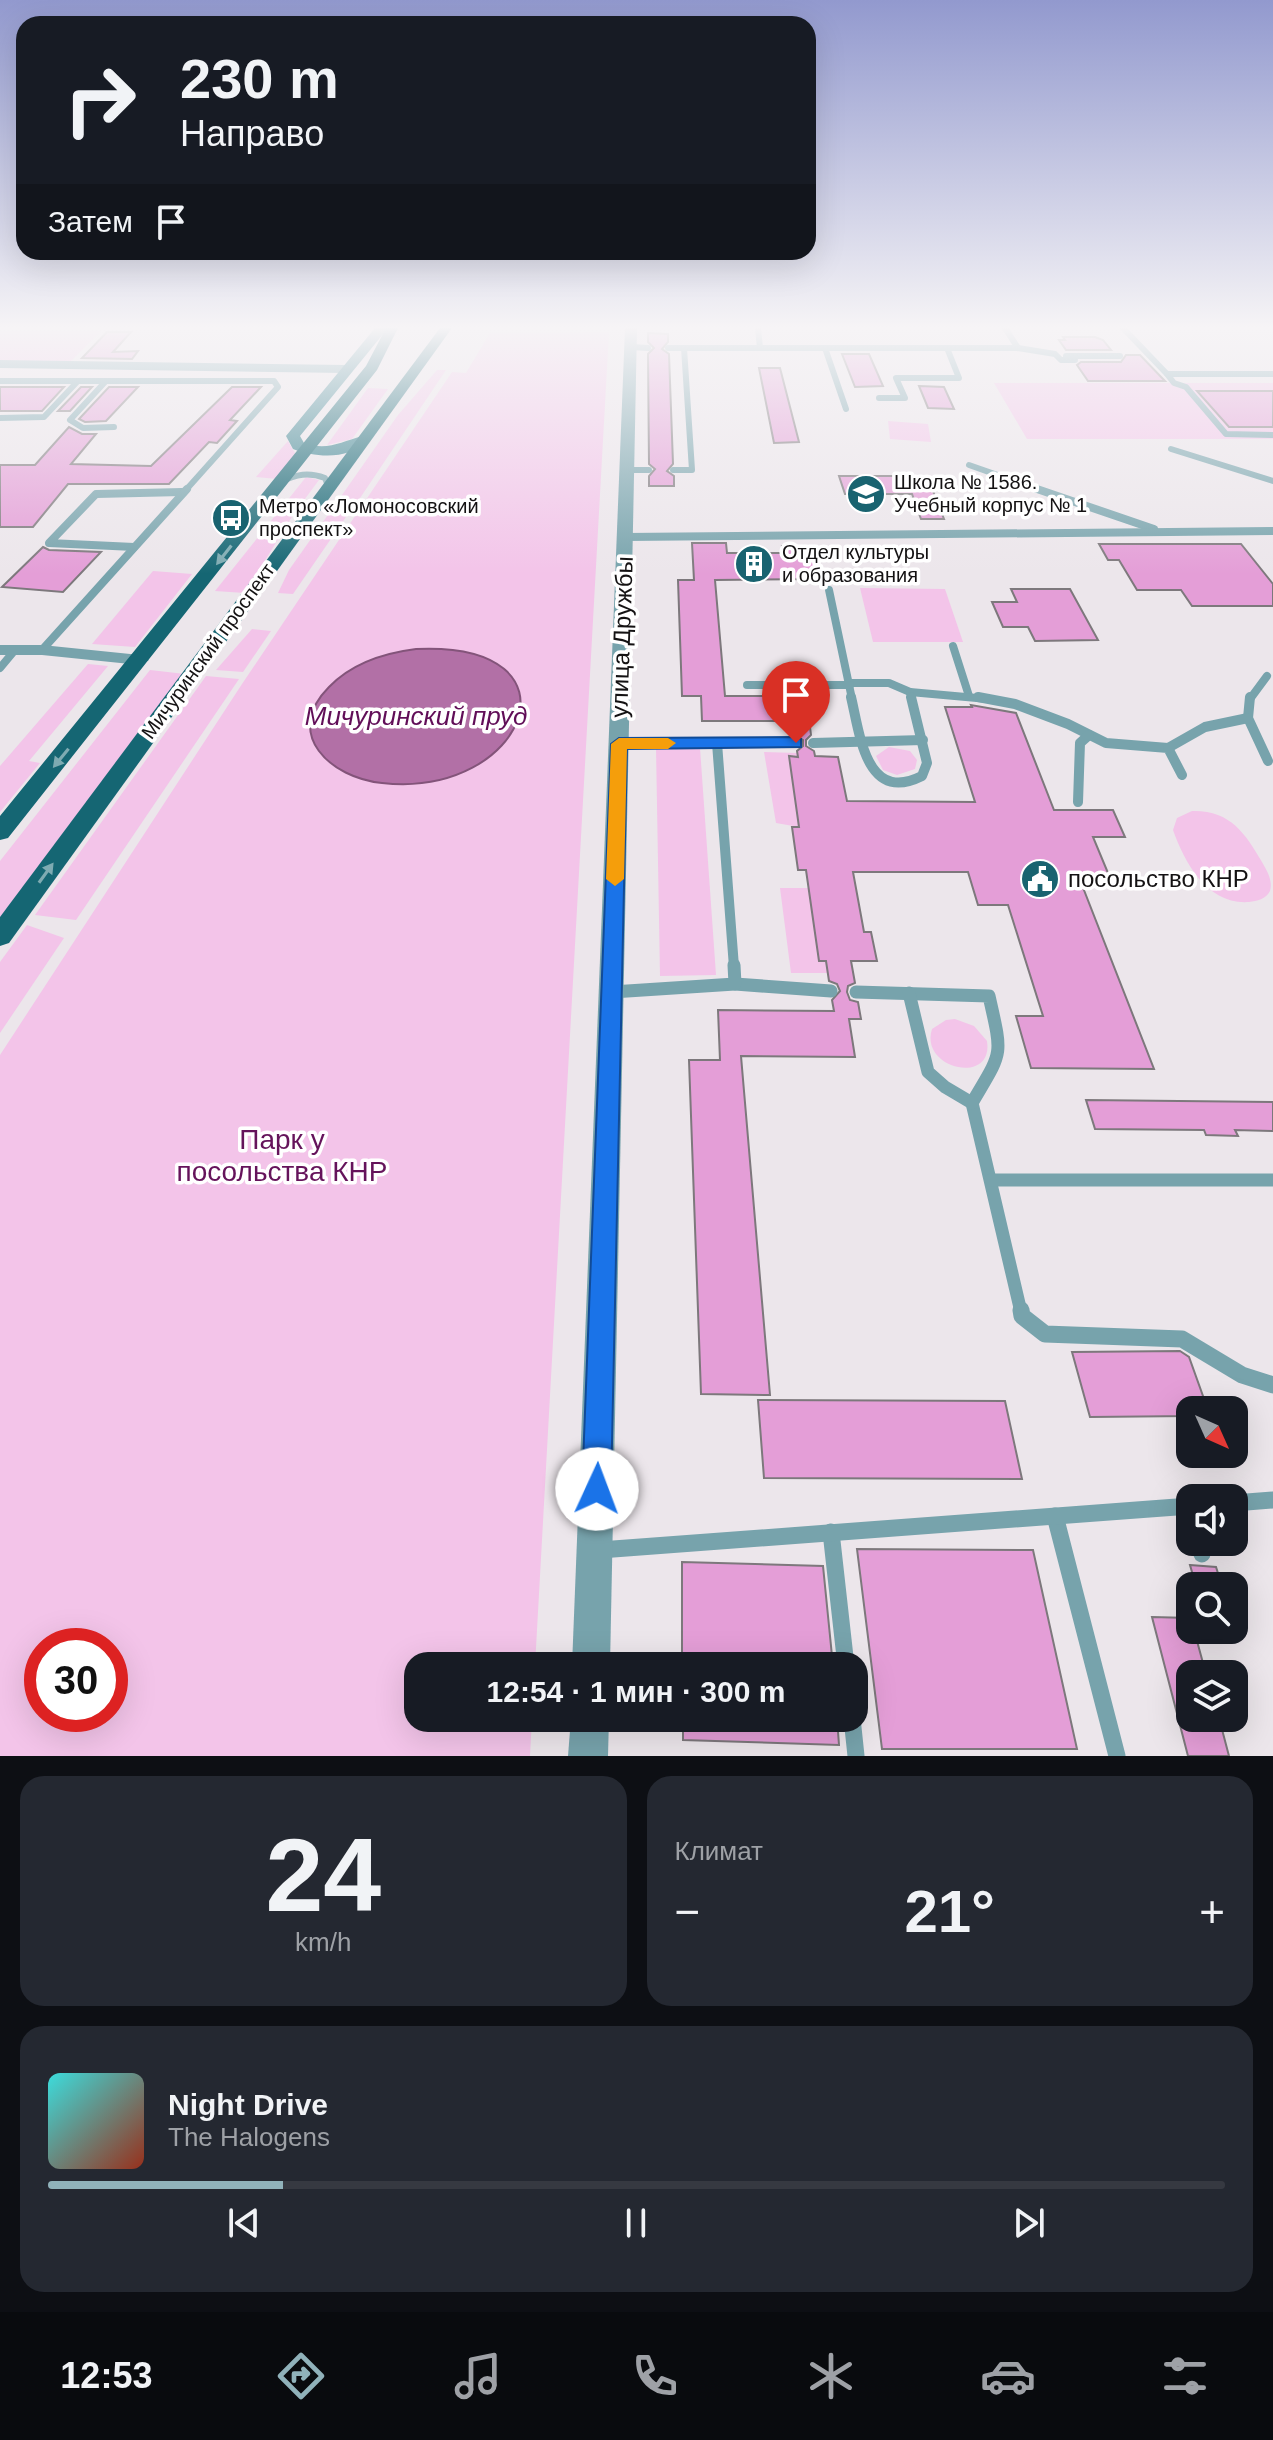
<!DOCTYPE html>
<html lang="ru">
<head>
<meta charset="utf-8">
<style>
  body { margin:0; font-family:Arial,sans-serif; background:#242831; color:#f1f3f6; height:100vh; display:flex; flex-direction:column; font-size:30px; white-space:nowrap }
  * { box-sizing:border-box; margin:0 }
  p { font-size:26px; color:#9ea1a6 }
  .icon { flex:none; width:44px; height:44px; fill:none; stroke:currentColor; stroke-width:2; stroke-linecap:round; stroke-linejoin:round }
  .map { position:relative; height:1756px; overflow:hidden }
  .sheet { display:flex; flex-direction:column; gap:20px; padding:20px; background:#0d0f14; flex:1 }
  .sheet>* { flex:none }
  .banner { position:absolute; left:16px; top:16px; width:800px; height:244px; border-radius:24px; box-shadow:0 8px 32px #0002; background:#171b24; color:#f1f3f6; overflow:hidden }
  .needle { width:52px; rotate:135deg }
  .fabs { position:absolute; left:1176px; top:1396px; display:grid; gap:16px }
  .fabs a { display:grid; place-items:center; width:72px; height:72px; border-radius:16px; background:#171b24; box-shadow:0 8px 32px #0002; font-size:40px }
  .speed { position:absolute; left:24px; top:1628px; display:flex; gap:16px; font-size:40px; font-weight:700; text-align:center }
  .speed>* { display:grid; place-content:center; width:104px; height:104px; border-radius:50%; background:#171b24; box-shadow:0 8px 32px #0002; line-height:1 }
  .speed .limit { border:12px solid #d22; background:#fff; color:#111 }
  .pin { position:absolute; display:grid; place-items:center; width:68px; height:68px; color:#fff; margin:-82px -34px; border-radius:50% 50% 50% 0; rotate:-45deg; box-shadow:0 0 8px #0007 }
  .pin .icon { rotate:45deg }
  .me { position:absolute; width:88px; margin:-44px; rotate:2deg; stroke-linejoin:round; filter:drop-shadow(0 0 6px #0008) }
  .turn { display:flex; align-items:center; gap:28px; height:168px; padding:0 32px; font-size:36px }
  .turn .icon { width:104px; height:104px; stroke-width:2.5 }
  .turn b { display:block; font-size:56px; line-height:68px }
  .then { display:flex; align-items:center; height:76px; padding:0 32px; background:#0003; gap:16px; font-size:30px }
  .big { font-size:60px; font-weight:600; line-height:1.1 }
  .sheet .tile { flex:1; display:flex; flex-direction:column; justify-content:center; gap:12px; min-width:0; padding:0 28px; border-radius:24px; background:#242831 }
  .sheet .dial { align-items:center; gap:0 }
  .dial b { font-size:104px; line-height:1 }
  .song { display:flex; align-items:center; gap:24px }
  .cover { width:96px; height:96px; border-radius:12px; background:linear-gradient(135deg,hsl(180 70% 55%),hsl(10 70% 35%)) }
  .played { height:8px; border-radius:4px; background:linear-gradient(90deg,#90b2ba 20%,#363941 20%) }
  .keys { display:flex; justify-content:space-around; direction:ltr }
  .heat { display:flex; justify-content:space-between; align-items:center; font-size:44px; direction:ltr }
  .sheet .tiles { flex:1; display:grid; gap:20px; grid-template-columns:1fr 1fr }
  .tile:last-child { grid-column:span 2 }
  .trip { position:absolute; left:404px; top:1652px; width:464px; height:80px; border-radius:24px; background:#171b24; box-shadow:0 8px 32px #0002; font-weight:600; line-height:80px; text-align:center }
  .tabs { display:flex; height:128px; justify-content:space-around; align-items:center; background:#090b0e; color:#9ea1a6 }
  .tabs .icon { width:56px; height:56px }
  .tabs .on { color:#90b2ba }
  .tabs b { font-size:36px; color:#f1f3f6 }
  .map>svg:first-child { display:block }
  .green { fill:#f3c4e9; fill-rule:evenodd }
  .water { fill:#b270a6; stroke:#83547a; stroke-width:2 }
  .building { fill:#e49ed7; stroke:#7d787c; stroke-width:2 }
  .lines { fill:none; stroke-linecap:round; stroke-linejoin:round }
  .lane-far4 { stroke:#77a3ac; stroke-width:6 }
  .lane-far3 { stroke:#77a3ac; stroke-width:8 }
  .lane-far2 { stroke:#77a3ac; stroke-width:10 }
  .lane-far1 { stroke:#77a3ac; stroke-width:13 }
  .lane { stroke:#77a3ac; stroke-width:17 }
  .street { fill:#77a3ac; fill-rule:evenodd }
  .secondary { fill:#37818e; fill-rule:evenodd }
  .primary { fill:#156673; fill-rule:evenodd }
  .oneway { fill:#7eabb2 }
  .route { fill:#1a73e8; stroke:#114b97; stroke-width:2 }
  .slow { fill:#f59e0b }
  .labels { text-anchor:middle; stroke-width:7; stroke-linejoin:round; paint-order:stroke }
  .far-poi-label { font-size:20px; fill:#141213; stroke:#fff; text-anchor:start }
  .far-street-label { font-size:20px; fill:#141213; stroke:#fff }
  .street-label { font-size:24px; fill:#141213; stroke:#fff }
  .poi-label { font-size:24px; fill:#141213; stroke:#fff; text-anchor:start }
  .water-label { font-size:26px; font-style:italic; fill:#610e58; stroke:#fff }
  .near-park-label { font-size:28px; fill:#65135b; stroke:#fff }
</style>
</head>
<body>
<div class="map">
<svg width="1273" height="1756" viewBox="0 0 1273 1756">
  <rect width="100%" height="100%" fill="#ece6eb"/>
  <g class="green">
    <path d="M0,331h101l-30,30h-71z"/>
    <path d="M609,332l-74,1334h-117v52h114l-2,38h-530v-701l242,-371 210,-312 14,1 24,-40zM42,1646h68v68h-68z"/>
    <path d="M437,370h9l-92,137 -19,-2 63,-90z"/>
    <path d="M994,383h279v56h-246z"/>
    <path d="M368,388l20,1 -36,50 -25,6z"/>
    <path d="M888,421l40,3 3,18 -41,-3z"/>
    <path d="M288,441l8,14 -19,24 -21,-2z"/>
    <path d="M306,477l13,3 -26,35 -48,78 -30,-2z"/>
    <path d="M330,512l18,2 -55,80 -15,-1 11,-23z"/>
    <path d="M153,571l39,3 -57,73 -43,-3z"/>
    <path d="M860,588l85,1 18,53h-90z"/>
    <path d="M252,629l19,2 -28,41 -27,-2z"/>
    <path d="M88,664l20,2 -79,95 11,2 -40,49v-46z"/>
    <path d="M150,670l35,4 -185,250v-63z"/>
    <path d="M206,676l33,3 -163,241 -41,-5z"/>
    <path d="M889,747l21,4 7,9 -2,9 -18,6 -14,-5 -7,-14z"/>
    <path d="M656,748h44l16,227 -56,1z"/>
    <path d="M764,752l33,1 1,4h-9l10,70 -23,-4z"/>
    <path d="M1192,811c38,-1 53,22 70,51 5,9 11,18 8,29 -4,8 -13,10 -21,11 -41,3 -64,-38 -76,-72l4,-12z"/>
    <path d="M780,888h28l11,72 7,1 2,12h-37z"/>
    <path d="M27,925l37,13 -64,95v-71z"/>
    <path d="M955,1019l19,7 13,15c7,45 -68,28 -55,-12l14,-9z"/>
  </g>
  <path class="water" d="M416,649c173,-8 110,150 -34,134 -51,-5 -100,-49 -53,-96 23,-24 55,-34 87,-38z"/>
  <g class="building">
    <path d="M107,332h24l-18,20 25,-1 -6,8 -50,-1z"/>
    <path d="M648,333l20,1v8l-6,7 7,5 4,110 -6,7 7,5v10h-25v-10l6,-7 -6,-5 -1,-110 6,-6 -6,-6z"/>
    <path d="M1063,337h32l8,3 8,10h-45l-7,-10h6z"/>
    <path d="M842,354h27l14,32 -28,1z"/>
    <path d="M1126,355h14l25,26h-77l-11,-16 4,-3h40z"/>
    <path d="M759,368h21l19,74 -25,1z"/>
    <path d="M919,386l25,1 10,22 -26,-1z"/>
    <path d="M0,387h64l-22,24h-42z"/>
    <path d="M81,387h11l-22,24h-12z"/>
    <path d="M109,387h29l-32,34 -21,1 -6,-3z"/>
    <path d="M232,387h29l-31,33 7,1 -20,22 -8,-1 -40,42h-101l-35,43h-33v-62h35l34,-38 13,7h14l-25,30 80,2z"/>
    <path d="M1197,391h76v36h-44z"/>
    <path d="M839,476h88l17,43h-23l-9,-25h-67z"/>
    <path d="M692,543h34l1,10h56l-1,-7h30l7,33 -104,1 10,116h71l4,23h9l2,16 -5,5v6l8,5 1,5 23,1 9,44 128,1 -30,-95h27l-1,-2 45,8 38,97h59l12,27h-32l20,48h-31l72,184 -123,-1 -15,-52h27l-35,-111h-30l-10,-33h-115l11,60h7l6,29h-26l4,22 -7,3 -1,6 3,8 8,2 3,17h-12l6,38 -114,-1 29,339 -69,-1 -12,-334h31l-2,-50 116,1 -2,-11 8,-9 -3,-7 -8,-3 -3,-20h-7l-13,-91h-8l-6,-43h7l-10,-71 9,1 -1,-6 6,-5v-6l-8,-5 -3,-14h-90l-1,-25h-19l-4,-116h16z"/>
    <path d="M1099,544h142l32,40v22h-81l-11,-16h-44l-18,-30h-11z"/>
    <path d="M43,547l6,3 52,2 -38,40 -61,-5z"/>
    <path d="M1011,589h59l28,51 -63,1 -7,-14h-25l-11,-25h25z"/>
    <path d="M1086,1100l187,2v29l-38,-1 3,6 -32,-1 -2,-5 -109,-1z"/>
    <path d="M1180,1351l9,6 19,53h-18v6l-100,1 -18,-65z"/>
    <path d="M758,1400l247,1 17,78 -258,-1z"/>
    <path d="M857,1549l176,1 44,199h-195z"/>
    <path d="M682,1562l141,4 10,100h-151z"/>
    <path d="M1190,1565l26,2 6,19h-26z"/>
    <path d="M1152,1617l38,1v12h4l12,44h-16v44h29l10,38h-41z"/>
    <path d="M683,1718h154l2,27 -156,-5z"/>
  </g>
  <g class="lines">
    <g class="lane-far4">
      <path d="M758,328l2,20"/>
      <path d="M1005,328l13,20"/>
      <path d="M1123,328l44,46h106"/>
      <path d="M631,347l17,1"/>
      <path d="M668,348h350l37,6 6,6h14"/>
      <path d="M825,348l21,61"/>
      <path d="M1066,356h54"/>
      <path d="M1167,374l7,9 12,4 40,47 47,1"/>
      <path d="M0,381h274l4,6 -93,104"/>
      <path d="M105,382l-35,38 13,8 31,-1"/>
      <path d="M879,398h26l-9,-20h63l-12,-30"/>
      <path d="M0,418l44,-1 33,-35"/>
      <path d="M1171,449l102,32"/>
      <path d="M969,465l74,26"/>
      <path d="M627,470h22"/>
      <path d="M673,470h19l-8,-122"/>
      <path d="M281,482c15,-8 28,-10 44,-4l3,8"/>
    </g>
    <g class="lane-far3">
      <path d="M1037,489l117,40"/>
      <path d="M625,537l648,-6"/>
      <path d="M134,547l-85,-4 47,-49 86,-2"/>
      <path d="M829,590l23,109"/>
      <path d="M953,646l16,50"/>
      <path d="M42,650l145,-161"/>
      <path d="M0,668l15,-18"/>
      <path d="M849,683h40l21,9 2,7"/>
      <path d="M747,685h103"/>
      <path d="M910,692l78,7"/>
      <path d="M1250,699l17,-23"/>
    </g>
    <g class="lane-far2">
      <path d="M851,697c9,38 15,107 71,79l5,-13 -16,-66"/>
      <path d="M978,697l37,7 53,20 38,19 62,5 14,27"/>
      <path d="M1250,697l-2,21 20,43"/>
      <path d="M717,743h79"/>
      <path d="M813,743l110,-3"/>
      <path d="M619,744l98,-1 17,224"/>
      <path d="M1168,748l37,-21 43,-9"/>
      <path d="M1078,802l2,-59 9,-8"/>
    </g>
    <g class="lane-far1">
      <path d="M735,984l96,7"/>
      <path d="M612,992l123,-8 -1,-19"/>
      <path d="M856,992l133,4c14,62 14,54 -17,107l49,209"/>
      <path d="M909,993l19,79 17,15 27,16"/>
      <path d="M991,1180h282"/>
    </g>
    <g class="lane">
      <path d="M1021,1310l1,6 23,18 137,5 60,36 31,10"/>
      <path d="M1234,1503l39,-3"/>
      <path d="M1055,1516l62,240"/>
      <path d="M831,1532l15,134"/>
      <path d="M1198,1542l4,12"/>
      <path d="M600,1550l590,-44"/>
      <path d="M852,1718l4,38"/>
    </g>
    <g class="street">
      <path d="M625,328h12l-27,1338h-38z"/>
      <path d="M0,360l346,5 6,4 -6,4 -346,-5z"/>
      <path d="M0,645h42l98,10 9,5 -9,5 -98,-10h-42z"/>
      <path d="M571,1718h38l-1,38h-40z"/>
    </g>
    <path class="secondary" d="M375,328h13l-88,108 4,7c23,8 37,-1 58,-7l7,4c-20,20 -52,18 -76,9l-7,-13z"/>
    <g class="primary">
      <path d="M386,328h12l-21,42 -369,468 -8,2v-24l366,-450z"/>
      <path d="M440,328h12l-443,615 -9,3v-29z"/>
    </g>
  </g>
  <defs><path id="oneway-solid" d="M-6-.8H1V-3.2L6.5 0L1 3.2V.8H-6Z" transform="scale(2)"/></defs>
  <g class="oneway">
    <use href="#oneway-solid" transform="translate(224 555) rotate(128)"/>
    <use href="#oneway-solid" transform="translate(61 758) rotate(129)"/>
    <use href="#oneway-solid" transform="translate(46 873) rotate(-54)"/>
  </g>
  <linearGradient id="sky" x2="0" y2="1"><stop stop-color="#9299ce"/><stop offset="0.57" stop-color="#f6f4f6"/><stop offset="1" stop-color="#f6f4f6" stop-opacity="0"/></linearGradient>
  <rect width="1273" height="574" fill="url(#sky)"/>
  <path class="route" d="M796,737l5,2v8l-174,2 -16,740 -4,10 -10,5 -10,-5 -5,-10 29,-745 8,-6z"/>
  <path class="slow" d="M619,738h49l8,5 -8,6h-41l-3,130 -9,7 -9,-7 5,-135z"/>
  <defs>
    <g id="school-disc" transform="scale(2)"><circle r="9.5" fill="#196370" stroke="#fff"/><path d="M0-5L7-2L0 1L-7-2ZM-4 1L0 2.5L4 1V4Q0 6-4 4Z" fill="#fff"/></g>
    <g id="bus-disc" transform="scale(2)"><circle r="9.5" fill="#196370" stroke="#fff"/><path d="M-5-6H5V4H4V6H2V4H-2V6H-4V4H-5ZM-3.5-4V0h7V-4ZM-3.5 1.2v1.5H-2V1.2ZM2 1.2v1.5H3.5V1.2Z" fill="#fff"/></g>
    <g id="building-disc" transform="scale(2)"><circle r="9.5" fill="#196370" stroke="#fff"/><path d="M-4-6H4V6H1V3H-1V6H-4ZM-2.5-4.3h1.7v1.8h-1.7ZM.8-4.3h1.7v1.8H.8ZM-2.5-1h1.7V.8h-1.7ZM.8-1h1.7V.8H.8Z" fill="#fff"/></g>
    <g id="civic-disc" transform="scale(2)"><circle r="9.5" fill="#196370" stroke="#fff"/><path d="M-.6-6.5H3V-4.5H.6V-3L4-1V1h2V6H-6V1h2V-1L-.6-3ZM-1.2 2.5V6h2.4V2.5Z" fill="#fff"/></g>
  </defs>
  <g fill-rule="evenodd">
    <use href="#school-disc" x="866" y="494"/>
    <use href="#bus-disc" x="231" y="518"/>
    <use href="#building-disc" x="754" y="564"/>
    <use href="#civic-disc" x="1040" y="879"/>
  </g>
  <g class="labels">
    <g class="far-poi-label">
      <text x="894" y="489">Школа № 1586.<tspan x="894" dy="23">Учебный корпус № 1</tspan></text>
      <text x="259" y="513">Метро «Ломоносовский<tspan x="259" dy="23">проспект»</tspan></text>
      <text x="782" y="559">Отдел культуры<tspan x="782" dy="23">и образования</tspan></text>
    </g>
    <g class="far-street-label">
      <text transform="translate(208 651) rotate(-54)" y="7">Мичуринский проспект</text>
    </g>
    <g class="street-label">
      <text transform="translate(622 637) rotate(-88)" y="8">улица Дружбы</text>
    </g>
    <g class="poi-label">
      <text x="1068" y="887">посольство КНР</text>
    </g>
    <g class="water-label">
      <text x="416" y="725">Мичуринский пруд</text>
    </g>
    <g class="near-park-label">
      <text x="282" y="1149">Парк у<tspan x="282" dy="32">посольства КНР</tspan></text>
    </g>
  </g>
</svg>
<div class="fabs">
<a><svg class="needle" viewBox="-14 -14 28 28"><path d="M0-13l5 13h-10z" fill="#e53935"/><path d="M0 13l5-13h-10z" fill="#9ea1a6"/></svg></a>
<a><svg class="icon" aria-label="sound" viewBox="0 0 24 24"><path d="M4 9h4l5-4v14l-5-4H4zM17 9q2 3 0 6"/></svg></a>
<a><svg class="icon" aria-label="search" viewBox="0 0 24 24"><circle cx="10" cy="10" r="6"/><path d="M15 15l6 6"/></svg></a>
<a><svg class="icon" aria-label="layers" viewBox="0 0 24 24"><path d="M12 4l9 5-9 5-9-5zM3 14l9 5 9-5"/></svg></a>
</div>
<div class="speed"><div class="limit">30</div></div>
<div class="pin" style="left:796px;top:743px;background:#d93025"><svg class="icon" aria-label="arrive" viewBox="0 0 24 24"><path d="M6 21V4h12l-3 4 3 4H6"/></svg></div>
<svg class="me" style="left:597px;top:1489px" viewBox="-20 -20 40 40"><circle r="19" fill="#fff"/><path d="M0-13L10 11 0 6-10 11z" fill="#1a73e8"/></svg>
<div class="trip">12:54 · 1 мин · 300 m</div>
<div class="banner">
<div class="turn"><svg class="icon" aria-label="right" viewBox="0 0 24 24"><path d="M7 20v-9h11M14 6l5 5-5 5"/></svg><div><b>230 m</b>Направо</div></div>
<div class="then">Затем<svg class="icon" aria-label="arrive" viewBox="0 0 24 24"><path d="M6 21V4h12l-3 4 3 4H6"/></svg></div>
</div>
</div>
<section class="sheet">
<div class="tiles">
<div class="tile dial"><b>24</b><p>km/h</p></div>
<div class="tile"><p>Климат</p>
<div class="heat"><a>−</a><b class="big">21°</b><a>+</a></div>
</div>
<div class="tile">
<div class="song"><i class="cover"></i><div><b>Night Drive</b><p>The Halogens</p></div></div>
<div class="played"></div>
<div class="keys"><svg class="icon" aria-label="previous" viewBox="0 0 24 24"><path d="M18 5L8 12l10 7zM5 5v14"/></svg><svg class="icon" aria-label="pause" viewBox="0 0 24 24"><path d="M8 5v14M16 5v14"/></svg><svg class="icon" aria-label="next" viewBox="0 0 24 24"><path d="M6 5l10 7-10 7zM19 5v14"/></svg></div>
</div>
</div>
</section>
<nav class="tabs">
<b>12:53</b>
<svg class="icon on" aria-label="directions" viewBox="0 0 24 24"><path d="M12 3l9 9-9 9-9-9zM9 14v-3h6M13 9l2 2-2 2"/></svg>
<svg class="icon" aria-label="music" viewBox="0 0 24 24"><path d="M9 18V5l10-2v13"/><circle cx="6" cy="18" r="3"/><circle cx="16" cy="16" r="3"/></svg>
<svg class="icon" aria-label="phone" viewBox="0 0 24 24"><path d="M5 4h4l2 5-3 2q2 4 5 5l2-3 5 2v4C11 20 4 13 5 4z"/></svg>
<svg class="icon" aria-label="climate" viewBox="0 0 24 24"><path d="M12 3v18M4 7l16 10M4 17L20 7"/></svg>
<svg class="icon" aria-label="car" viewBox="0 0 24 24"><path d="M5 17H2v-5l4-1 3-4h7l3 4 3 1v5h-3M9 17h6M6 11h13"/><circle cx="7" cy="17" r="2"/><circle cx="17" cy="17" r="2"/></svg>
<svg class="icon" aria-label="filters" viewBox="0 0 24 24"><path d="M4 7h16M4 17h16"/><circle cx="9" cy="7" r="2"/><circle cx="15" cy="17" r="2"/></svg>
</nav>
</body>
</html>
